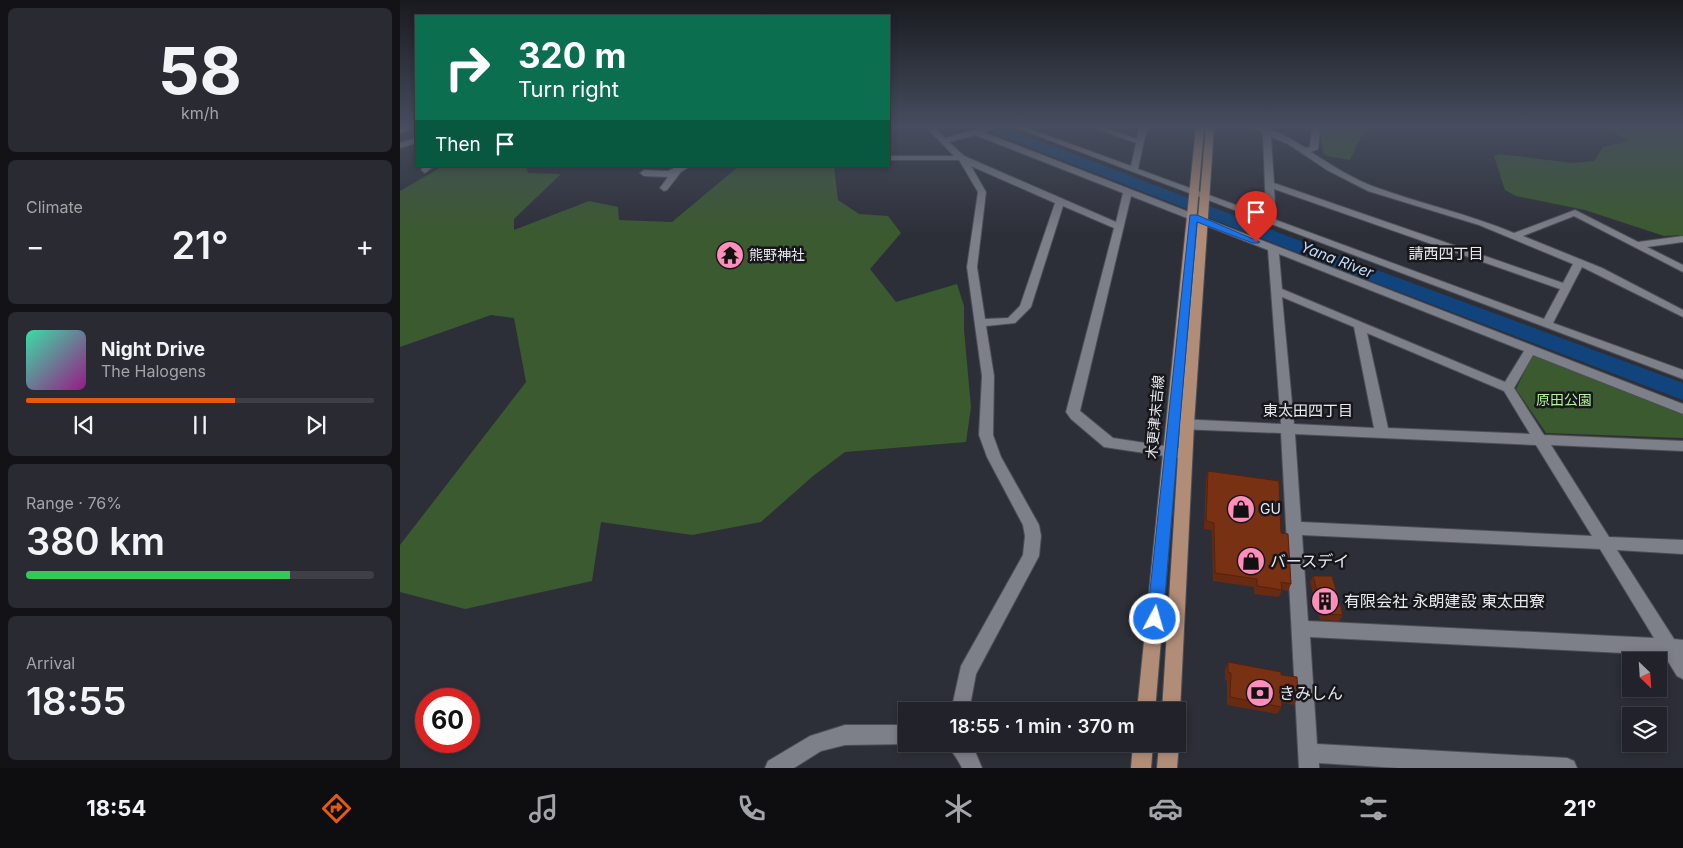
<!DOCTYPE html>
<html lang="en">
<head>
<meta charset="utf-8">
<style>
  body { margin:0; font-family:Inter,"Noto Sans JP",sans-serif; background:#2a2b32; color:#f1f3f6; height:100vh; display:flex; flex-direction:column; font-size:19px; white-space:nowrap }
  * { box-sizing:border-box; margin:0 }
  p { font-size:16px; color:#a2a4a8 }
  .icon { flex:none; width:28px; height:28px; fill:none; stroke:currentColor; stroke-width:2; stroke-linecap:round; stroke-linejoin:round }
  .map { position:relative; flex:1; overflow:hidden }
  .side { display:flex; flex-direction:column; gap:8px; padding:8px; background:#131317; width:400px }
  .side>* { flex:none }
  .top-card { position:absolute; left:15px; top:15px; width:475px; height:152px; border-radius:0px; box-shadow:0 2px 8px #0003,0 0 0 1px #3f4047; background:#0b6e4f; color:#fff; overflow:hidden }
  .needle { width:32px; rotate:155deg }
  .buttons { position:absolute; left:1222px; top:652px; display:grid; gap:10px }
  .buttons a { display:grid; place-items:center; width:45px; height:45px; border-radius:0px; background:#22232a; box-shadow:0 2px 8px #0003,0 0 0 1px #3f4047; font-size:25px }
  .speed { position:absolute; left:15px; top:688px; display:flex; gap:10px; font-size:25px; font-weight:700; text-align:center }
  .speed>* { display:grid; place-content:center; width:65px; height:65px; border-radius:50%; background:#22232a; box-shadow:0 2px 8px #0003,0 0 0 1px #3f4047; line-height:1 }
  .speed .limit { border:8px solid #d22; background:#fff; color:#111 }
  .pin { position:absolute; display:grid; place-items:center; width:42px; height:42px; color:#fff; margin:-51px -21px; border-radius:50% 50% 50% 0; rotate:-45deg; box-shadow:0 0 5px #0007 }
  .pin .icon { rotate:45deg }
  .me { position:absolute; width:55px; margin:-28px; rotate:6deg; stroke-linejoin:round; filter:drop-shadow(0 0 4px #0008) }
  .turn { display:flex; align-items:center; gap:18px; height:105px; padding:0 20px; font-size:22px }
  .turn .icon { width:65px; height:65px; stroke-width:2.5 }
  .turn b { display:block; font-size:35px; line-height:42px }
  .then { display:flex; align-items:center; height:48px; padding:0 20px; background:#0003; gap:10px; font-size:19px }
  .big { font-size:38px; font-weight:600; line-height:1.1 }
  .side .widget { flex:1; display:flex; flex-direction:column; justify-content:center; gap:8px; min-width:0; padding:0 18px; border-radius:8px; background:#2a2b32 }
  .side .dial { align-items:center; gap:0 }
  .dial b { font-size:65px; line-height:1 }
  .song { display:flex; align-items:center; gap:15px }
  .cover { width:60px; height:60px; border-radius:8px; background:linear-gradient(135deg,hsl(160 70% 55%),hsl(310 70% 35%)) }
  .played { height:5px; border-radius:2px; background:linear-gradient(90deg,#ea580c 60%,#3f4047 60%) }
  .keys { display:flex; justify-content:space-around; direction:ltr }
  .heat { display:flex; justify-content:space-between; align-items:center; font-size:28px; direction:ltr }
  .charge { height:8px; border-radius:4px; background:linear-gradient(90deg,#34c759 76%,#3f4047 0) }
  .trip { position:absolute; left:498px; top:702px; width:288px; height:50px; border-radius:0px; background:#22232a; box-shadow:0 2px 8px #0003,0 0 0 1px #3f4047; font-weight:600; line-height:50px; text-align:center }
  .menu { display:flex; height:80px; justify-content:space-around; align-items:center; background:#0e0e11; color:#a2a4a8 }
  .menu .icon { width:35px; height:35px }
  .menu .active { color:#ea580c }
  .menu b { font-size:22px; color:#f1f3f6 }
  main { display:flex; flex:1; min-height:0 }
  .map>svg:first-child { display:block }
  .green { fill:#3b5a2f }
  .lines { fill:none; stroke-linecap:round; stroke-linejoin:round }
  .river { fill:#11447c; fill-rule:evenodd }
  .minor-casing { stroke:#4d4e55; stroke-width:2 }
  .major-casing { stroke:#4d4e55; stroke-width:2 }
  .highway-casing { stroke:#4d4e55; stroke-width:2 }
  .minor { fill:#7d7f89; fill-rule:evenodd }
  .major { fill:#b18d78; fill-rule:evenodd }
  .highway { fill:#d3976d; fill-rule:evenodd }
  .wall { fill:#682a11 }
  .building { fill:#793114; stroke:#55220e }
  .route { fill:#1a73e8; stroke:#114b97 }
  .labels { text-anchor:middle; stroke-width:5; stroke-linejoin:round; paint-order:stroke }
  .poi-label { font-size:14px; fill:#e8e9ef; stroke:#17171b; text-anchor:start }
  .park-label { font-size:14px; fill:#b2f497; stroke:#17171b }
  .street-label { font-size:14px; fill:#e8e9ef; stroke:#17171b }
  .neighbourhood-label { font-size:15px; fill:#e8e9ef; stroke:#17171b }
  .water-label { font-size:15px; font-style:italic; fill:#c0dbfd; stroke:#17171b }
  .near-poi-label { font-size:16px; fill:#e8e9ef; stroke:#17171b; text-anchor:start }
</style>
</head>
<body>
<main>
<section class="side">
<div class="widget dial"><b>58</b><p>km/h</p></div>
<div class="widget"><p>Climate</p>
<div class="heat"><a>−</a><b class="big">21°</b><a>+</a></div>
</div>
<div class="widget">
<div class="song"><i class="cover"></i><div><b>Night Drive</b><p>The Halogens</p></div></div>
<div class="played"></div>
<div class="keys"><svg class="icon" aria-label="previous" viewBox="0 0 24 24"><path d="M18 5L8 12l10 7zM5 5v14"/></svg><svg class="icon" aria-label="pause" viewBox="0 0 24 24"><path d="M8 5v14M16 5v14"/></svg><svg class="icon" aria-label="next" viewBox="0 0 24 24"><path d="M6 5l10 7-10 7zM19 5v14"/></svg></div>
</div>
<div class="widget"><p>Range · 76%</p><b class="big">380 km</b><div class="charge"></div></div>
<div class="widget"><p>Arrival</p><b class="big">18:55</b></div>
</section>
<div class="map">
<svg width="1283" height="768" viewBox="0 0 1283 768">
  <rect width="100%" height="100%" fill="#2d2f38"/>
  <g class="green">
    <path d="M954,127h12l-16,33 -22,-4 -5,-3 -4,-24 35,-1z"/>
    <path d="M1205,127h78v108l-19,1 -79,-26 -69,-14 -11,-6 -11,-34 6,-2 73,9 21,-2 9,-14 25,-6z"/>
    <path d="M43,166h83l2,7 33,1 -47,45v11l75,-29 29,6 1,13 53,2 67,-56h95l4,34 21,14 29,2 13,17 -31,36 26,33 61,-18 7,22v24l7,77 -5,35 -121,10 -32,24 -52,46 -69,13 -91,-13 -9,59 -127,28 -65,-17v-47l126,-163 -12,-64 -23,-3 -91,32v-156z"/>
    <path d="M1133,354l150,58v26l-137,-5 -30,-44z"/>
  </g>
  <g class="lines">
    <path class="river" d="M584,127h19l363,139 317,117v17l-331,-126 -366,-144z"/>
    <g class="minor-casing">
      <g id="minor">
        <path d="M526,127h8l11,11 40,-11h12l-14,5 700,272v10l-150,-59 -19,33 30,47 139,6v10l-132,-6 58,92 74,3v14l-66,-4 57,89 9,1v39l-6,-3 -13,-21 -354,-18 7,107 250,14 7,3 3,7h-179l-79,-5v5h-20l-18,-335 -102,-4 -5,-2 -2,-3 2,-3 5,-2 102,5 -13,-174 -137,-54 -51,215 33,27 65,10 5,1 2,4 -2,4 -5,1 -74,-11 -33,-28 -5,-7 48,-184 -51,-22 -32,101 -16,16 -29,3 8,50 -1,59 8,22 38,68 2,11 -2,20 -63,118 -7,37h-18l10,-45 62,-111 2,-19 -2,-11 -36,-68 -8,-22 3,-59 -15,-109 11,-75 -19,-32h-70v-4h65zM575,135l148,58 -7,29 -152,-66 -15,-14zM571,166l84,37 -35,103 -12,12 -23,1 -8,-52 9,-75zM879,254l245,97 -19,31 -223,-93zM882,297l72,30 20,101 -80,-4zM967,333l137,58 26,43 -142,-6zM895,434l241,11 56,91 -291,-14zM902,535l298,14 54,89 -346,-17z"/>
        <path d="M614,127h10l107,39 5,-23 -44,-16h11l34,12 2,-12h8l-9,42 128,47 -3,-83 -12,-6c19,-1 39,11 55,21l4,-1 2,-20h8l-2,22 -7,3c20,13 42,27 64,35 46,17 94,27 139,46l61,-23 63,32 45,-6v6l-36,5 36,18v7l-109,-56 -51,20 79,32 81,42v7l-101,-50 -29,56 130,47v9zM871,137l17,7 39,26 41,21 111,34 94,39 -10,19 -289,-100zM874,189l286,100 -16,30 -268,-99z"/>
        <path d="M16,138v5l-16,5v-5z"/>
        <path d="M24,166h10l-9,7 -4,-3z"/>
        <path d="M279,166h11l-9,6 -14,18 -3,1 -4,-3 8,-11 -24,-1 -4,-3 4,-3 24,1z"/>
        <path d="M445,725h61v19h2l-63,1 -24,6 -27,17h-29l3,-7 42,-25z"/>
        <path d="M548,744h24l10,24h-20c-4,-9 -10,-15 -14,-24z"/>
      </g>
    </g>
    <g class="major-casing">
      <g id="major">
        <path d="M796,127h8l-49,584h-18z"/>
        <path d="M806,127h8l-20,297 -14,287 -4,7v-7h-14l18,-287z"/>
        <path d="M776,738l3,6 -2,24h-20l2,-24h17z"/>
        <path d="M733,744h20l-2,24h-20z"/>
      </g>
    </g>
    <g class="highway-casing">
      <path id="highway" d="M0,127h13l-13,6z"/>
    </g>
    <use href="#minor" class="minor"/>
    <use href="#major" class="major"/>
    <use href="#highway" class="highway"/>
  </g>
  <g class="wall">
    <path d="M808,471l73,62 10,51 -3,7 -6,-1 -3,7 -25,-3v-7l-41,-6 -1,-51 -8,-1 2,-50z"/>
    <path d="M913,576l30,39 -4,6 -19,-1 -10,-38z"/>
    <path d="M828,662l53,13 17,22 -4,8 -13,-3 1,5 -5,7 -50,-9v-24l-2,-1v-10z"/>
  </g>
  <g class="building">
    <path d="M808,471l71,10 2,52 7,1 3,50 -10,-2 1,8 -25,-4v-7l-42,-6 -1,-50 -8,-2z"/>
    <path d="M913,576h19l11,39 -20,-1z"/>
    <path d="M828,662l53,10v3l16,2 1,20 -17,-4 1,14 -52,-10 1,-24 -3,-1z"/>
  </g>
  <linearGradient id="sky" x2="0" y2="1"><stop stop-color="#191a1f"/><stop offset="0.54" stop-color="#464d5e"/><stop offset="1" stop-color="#464d5e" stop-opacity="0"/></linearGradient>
  <rect width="1283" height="234" fill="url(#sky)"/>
  <path class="route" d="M790,215h7l63,27 -1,1h-6l-56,-21 -34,397 -3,5 -5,2 -6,-2 -2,-5z"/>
  <defs>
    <g id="temple-disc" transform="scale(1.4375)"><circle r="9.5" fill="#ff8eba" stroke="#17171b"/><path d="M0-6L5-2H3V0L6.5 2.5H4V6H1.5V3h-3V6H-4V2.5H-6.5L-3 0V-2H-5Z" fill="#111"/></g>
    <g id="shop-disc" transform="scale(1.4375)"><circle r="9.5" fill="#ff8eba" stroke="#17171b"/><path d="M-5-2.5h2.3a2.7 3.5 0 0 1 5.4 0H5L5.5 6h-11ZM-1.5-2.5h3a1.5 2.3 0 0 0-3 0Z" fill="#111"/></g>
    <g id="building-disc" transform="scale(1.4375)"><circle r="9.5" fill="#ff8eba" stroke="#17171b"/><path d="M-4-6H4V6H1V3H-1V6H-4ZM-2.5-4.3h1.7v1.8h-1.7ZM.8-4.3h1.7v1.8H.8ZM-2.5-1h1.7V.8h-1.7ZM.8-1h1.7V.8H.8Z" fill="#111"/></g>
    <g id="bank-disc" transform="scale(1.4375)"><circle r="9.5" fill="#ff8eba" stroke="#17171b"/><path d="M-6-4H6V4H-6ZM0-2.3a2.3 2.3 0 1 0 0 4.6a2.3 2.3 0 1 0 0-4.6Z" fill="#111"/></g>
  </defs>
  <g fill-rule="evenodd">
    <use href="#temple-disc" x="330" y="255"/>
    <use href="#shop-disc" x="841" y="509"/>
    <use href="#shop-disc" x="851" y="561"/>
    <use href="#building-disc" x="925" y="601"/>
    <use href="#bank-disc" x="860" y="693"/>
  </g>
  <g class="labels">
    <g class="poi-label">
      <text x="349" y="260">熊野神社</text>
      <text x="860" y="514">GU</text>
    </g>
    <g class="park-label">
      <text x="1164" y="405">原田公園</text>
    </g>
    <g class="street-label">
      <text transform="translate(755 417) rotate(-85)" y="5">木更津末吉線</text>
    </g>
    <g class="neighbourhood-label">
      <text x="1046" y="259">請西四丁目</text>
      <text x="908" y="416">東太田四丁目</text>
    </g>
    <g class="water-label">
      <text transform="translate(937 260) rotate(21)" y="5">Yana River</text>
    </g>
    <g class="near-poi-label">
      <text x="870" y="567">バースデイ</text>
      <text x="944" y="607">有限会社 永朗建設 東太田寮</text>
      <text x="879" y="699">きみしん</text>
    </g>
  </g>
</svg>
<div class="buttons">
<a><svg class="needle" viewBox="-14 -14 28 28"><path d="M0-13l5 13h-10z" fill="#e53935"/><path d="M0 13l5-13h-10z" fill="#a2a4a8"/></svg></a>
<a><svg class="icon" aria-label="layers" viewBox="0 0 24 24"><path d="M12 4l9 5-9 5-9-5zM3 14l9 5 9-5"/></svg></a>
</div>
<div class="speed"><div class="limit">60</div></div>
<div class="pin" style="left:856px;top:242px;background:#d93025"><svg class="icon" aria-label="arrive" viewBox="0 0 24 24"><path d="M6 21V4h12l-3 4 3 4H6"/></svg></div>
<svg class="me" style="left:755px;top:619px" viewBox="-20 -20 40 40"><circle r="17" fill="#1a73e8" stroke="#fff" stroke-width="3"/><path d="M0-11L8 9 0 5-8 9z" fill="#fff"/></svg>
<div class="trip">18:55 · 1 min · 370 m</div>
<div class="top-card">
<div class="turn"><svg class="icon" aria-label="right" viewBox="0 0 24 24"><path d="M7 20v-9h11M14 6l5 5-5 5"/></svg><div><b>320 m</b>Turn right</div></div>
<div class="then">Then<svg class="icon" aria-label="arrive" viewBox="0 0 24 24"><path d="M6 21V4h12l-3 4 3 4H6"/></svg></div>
</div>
</div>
</main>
<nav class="menu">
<b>18:54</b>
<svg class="icon active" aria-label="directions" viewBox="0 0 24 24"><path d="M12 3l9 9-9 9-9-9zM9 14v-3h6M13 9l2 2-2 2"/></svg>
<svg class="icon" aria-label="music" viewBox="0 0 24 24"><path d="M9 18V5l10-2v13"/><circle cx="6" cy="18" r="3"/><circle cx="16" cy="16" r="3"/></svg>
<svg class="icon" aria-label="phone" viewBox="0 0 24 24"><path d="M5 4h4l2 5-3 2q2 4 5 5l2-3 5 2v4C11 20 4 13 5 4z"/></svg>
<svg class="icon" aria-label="climate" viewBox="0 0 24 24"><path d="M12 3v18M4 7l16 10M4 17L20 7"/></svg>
<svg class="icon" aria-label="car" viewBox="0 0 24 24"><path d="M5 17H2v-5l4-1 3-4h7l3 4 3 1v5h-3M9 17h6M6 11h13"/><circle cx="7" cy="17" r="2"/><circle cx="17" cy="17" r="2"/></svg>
<svg class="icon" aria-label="filters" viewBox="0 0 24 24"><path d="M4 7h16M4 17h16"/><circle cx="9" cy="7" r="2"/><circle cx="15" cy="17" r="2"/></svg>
<b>21°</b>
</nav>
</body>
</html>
